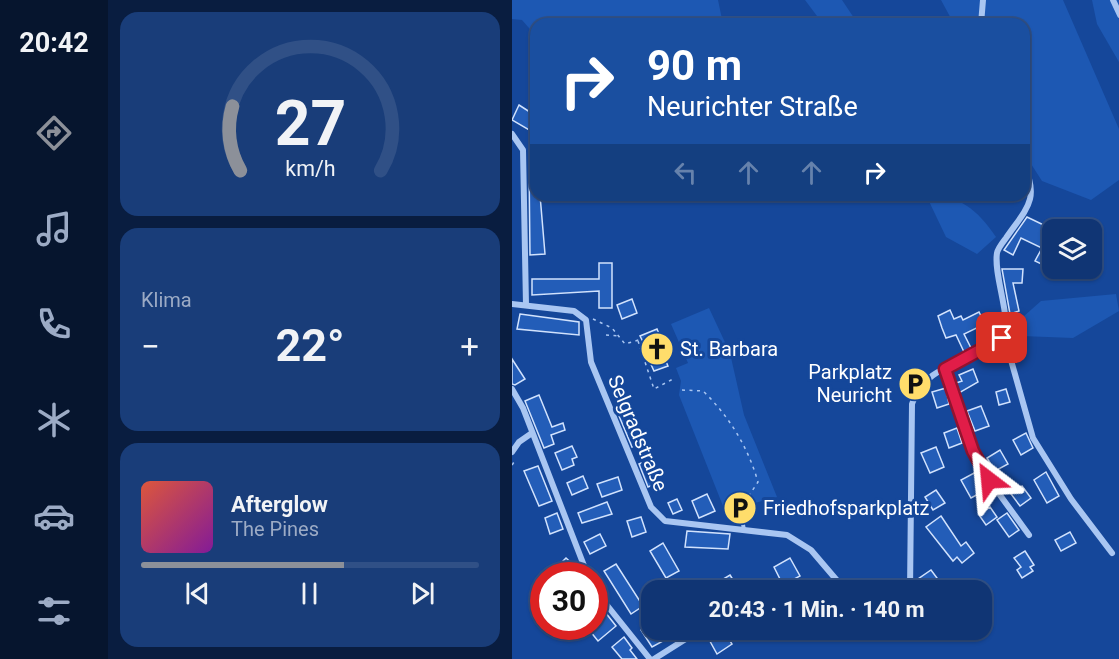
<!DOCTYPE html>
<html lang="de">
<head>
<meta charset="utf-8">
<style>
  body { margin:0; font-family:Roboto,sans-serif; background:#193d79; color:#f1f3f6; height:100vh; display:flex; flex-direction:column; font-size:22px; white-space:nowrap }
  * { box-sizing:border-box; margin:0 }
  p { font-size:20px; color:#9cabc5 }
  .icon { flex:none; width:33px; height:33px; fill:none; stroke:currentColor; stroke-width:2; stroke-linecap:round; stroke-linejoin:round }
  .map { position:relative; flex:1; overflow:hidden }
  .side { display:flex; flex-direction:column; gap:12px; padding:12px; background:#091d40; width:404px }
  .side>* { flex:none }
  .guide { position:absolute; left:18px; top:18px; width:500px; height:183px; border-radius:18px; box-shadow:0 2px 4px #0004,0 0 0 2px #305086; background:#1a4fa0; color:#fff; overflow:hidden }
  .tools { position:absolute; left:530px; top:219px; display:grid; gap:12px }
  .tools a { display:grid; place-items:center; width:60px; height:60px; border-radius:12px; background:#103574; box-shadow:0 2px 4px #0004,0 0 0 2px #305086; font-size:30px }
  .speed { position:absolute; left:18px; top:562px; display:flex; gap:12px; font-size:30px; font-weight:700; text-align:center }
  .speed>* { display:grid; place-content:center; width:78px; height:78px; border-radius:50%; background:#103574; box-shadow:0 2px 4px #0004,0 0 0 2px #305086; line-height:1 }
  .speed .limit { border:9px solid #d22; background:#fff; color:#111 }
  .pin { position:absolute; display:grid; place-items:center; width:51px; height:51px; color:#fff; margin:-26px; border-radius:12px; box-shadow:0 3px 9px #0006 }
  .me { position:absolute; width:66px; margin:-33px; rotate:331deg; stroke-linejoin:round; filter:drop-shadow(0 0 4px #0008) }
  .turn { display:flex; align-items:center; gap:21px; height:126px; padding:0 18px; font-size:27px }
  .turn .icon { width:78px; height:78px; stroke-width:2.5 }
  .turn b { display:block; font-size:42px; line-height:51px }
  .lanes { display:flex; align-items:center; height:57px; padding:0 18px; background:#0003; justify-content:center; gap:30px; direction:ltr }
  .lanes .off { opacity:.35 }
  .big { font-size:45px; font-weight:700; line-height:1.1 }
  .side .card { flex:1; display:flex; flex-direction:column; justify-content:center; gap:9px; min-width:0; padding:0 21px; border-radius:18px; background:#193d79 }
  .side .dial { align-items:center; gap:0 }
  .dial svg { height:156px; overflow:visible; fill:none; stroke:#305086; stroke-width:7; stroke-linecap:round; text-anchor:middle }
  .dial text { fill:#f1f3f6; stroke:none }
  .song { display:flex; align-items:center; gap:18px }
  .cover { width:72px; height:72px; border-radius:9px; background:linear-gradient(135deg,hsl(10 70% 55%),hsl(290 70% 35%)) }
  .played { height:6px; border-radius:3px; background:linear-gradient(90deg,#8c9099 60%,#305086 60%) }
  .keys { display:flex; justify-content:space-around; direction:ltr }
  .heat { display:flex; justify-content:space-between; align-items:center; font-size:33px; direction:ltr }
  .trip { position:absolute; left:129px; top:580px; width:351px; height:60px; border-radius:18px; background:#103574; box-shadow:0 2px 4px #0004,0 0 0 2px #305086; font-weight:700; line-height:60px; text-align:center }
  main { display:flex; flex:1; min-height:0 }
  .dock { display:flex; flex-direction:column; width:108px; justify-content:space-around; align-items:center; background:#06152e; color:#9cabc5 }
  .dock .icon { width:42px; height:42px }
  .dock .selected { color:#8c9099 }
  .dock b { font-size:27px; color:#f1f3f6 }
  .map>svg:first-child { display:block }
  .green { fill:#1d58b3 }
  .building { fill:#235db8; stroke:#d1e2fd; stroke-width:1.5 }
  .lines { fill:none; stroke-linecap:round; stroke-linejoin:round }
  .path { stroke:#a9c6f2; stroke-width:1.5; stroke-dasharray:3 4.5; stroke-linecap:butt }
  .service { stroke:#a9c6f2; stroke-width:4 }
  .minor { stroke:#a9c6f2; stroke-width:6 }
  .route-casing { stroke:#92132f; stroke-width:15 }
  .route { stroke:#e11d48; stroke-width:10 }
  .labels { text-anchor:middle; stroke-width:6; stroke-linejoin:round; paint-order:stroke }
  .poi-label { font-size:20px; fill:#fff; stroke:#15479a; text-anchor:start }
  .street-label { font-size:20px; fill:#fff; stroke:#15479a }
</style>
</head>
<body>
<main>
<nav class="dock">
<b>20:42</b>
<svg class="icon selected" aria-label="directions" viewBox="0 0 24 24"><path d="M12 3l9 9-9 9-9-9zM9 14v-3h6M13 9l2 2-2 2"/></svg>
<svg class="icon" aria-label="music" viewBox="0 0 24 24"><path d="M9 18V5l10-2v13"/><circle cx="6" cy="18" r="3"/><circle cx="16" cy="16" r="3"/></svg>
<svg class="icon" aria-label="phone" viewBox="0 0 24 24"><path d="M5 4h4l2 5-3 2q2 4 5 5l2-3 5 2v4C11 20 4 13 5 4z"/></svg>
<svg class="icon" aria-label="climate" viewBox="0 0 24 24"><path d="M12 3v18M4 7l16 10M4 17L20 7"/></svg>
<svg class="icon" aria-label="car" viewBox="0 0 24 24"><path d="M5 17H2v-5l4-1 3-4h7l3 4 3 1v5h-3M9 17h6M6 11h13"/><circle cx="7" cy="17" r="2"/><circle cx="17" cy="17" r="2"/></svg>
<svg class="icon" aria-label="filters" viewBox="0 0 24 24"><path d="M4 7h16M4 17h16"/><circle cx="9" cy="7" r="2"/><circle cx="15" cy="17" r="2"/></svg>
</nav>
<section class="side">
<div class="card dial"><svg viewBox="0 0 100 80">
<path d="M14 69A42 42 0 1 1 86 69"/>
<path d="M14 69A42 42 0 0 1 10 36" stroke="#8c9099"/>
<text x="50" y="56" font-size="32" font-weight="700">27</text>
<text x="50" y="72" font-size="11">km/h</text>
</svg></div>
<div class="card"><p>Klima</p>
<div class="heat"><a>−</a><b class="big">22°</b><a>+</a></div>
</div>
<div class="card">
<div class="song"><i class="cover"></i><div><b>Afterglow</b><p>The Pines</p></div></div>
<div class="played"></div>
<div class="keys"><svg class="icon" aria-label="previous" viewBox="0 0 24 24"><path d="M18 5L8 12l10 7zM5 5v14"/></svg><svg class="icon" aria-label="pause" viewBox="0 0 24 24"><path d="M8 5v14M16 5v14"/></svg><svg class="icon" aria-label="next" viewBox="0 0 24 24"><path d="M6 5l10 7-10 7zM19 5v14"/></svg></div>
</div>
</section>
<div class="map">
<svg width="608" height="659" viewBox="0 0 608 659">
  <rect width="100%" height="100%" fill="#15479a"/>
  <g class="green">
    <path d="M0,0h206l5,24h-187v12l-14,-16 -10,-1z"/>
    <path d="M293,0h37l16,24h-35z"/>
    <path d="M429,0h122l56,129v51l-28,20 -49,-19 -18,-28v-129h-70z"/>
    <path d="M580,0h27v62l-22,-38z"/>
    <path d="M414,195c33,0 51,14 70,42l-19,17 -31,-17z"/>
    <path d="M604,294l3,17 -46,27 -51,-2 -9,-10 28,-25z"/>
    <path d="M197,308l21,45 14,62 33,82 -52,14 -46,-116 2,-14 -5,-13 12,-5 -17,-39z"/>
  </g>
  <g class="building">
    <path d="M7,105l17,11v18l-24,-14z"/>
    <path d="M24,146v49h4l5,59 -15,1 -1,-91z"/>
    <path d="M515,217l25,12v40l-17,-8 7,-13 -21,-10 -8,17 -9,-5z"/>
    <path d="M87,263h13v45h-13v-17l-67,4v-16h67z"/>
    <path d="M490,269h21l-1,14h-9l6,28 -9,3z"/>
    <path d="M120,299l5,14 -15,6 -5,-14z"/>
    <path d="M438,310l4,9 7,-3 2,4 16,-8 6,12 -21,10 8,16 -7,4 -9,-19 -10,3 -4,-10 -4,-12z"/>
    <path d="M8,314l59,8v13l-62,-6z"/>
    <path d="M145,329l11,27 -4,1 4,9 -14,5 -5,-11 3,-1 -12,-23z"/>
    <path d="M0,359l13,20 -10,6 -3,-1z"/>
    <path d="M461,369l5,13 -19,11 -3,-10 6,-2 -3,-6z"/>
    <path d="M434,388l3,16 -12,4 -5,-16z"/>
    <path d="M494,389l4,13 -11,3 -3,-13z"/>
    <path d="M27,395l13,32 11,-4 2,7 -14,5 3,9 -10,4 -19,-47z"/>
    <path d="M469,406l8,20 -14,5 -8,-20z"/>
    <path d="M119,411l13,31 -12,5 -13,-31z"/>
    <path d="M445,428l5,15 -13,5 -5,-15z"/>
    <path d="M514,433l7,15 -12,7 -8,-15z"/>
    <path d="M60,446l5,11 -5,2 2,6 -12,5 -7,-17z"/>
    <path d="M424,447l8,20 -14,6 -9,-20z"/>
    <path d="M488,450l8,14 -13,7 -8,-13z"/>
    <path d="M139,459l9,23 -12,5 -9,-23z"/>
    <path d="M26,466l14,35 -13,5 -15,-35z"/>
    <path d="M464,472l10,18 -15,8 -10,-18z"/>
    <path d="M534,472l13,24 -12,7 -13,-23z"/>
    <path d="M71,476l5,12 -16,7 -5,-12z"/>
    <path d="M106,477l4,13 -20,7 -5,-13z"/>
    <path d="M510,486l9,12 -11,8 -9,-12z"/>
    <path d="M424,490l9,13 -12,7 -8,-13z"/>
    <path d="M195,494l8,17 -16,7 -7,-17z"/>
    <path d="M165,499l5,11 -9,4 -5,-11z"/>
    <path d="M95,502l5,12 -30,9 -4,-10z"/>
    <path d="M478,507l7,10 -11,8 -7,-10z"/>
    <path d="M45,513l6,16 -13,5 -5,-16z"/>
    <path d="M495,513l12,17 -10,7 -12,-17z"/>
    <path d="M429,516l20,30 5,-4 8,11 -12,10 -5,-6 -4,4 -27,-34z"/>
    <path d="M129,517l5,15 -14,5 -5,-16z"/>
    <path d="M175,531l43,3 -2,15 -43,-2z"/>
    <path d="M558,532l6,11 -15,8 -6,-11z"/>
    <path d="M88,534l6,12 -16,8 -6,-12z"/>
    <path d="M151,543l16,28 -13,7 -16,-27z"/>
    <path d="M513,551l9,14 -4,2 3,4 -11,7 -5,-8 4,-3 -7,-9z"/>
    <path d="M54,558l11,10 -7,8h-8l-7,-7z"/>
    <path d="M278,558l10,18 -17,9 -9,-18z"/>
    <path d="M104,564l27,42 -12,8 -27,-43z"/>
    <path d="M419,570l9,12 -13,9 -9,-12z"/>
    <path d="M218,575l10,16h-37z"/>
    <path d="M457,579l10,12h-25z"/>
    <path d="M82,598l22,28 -18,15 -8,-10 4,-4z"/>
    <path d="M140,623v7h4l7,11 -11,6 -11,-17z"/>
    <path d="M201,630h24l-10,6 5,8 -15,10 -11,-20z"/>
    <path d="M112,637l8,11 -2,2 7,9h-15l-10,-12z"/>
  </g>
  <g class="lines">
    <g class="path">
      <path d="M81,319l19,9 13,16 17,-5"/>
      <path d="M94,335l14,1"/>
      <path d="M126,341l16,48 21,-11"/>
      <path d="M170,390l21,1c26,25 45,56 55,91l-14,21"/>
      <path d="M0,465l4,-6"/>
    </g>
    <path class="service" d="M228,508l4,22"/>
    <g class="minor">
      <path d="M601,0l7,15"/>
      <path d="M469,24l2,-24"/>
      <path d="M0,134l11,16 3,155"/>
      <path d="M0,304l62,7 12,9 5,42 60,145 14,14 122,14 24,15 35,41"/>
      <path d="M490,338l5,8 26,92 38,61 41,54"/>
      <path d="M433,369l28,82 16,29 40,55"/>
      <path d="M0,389l11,19 65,168"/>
      <path d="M0,452l7,-10 13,-9"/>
      <path d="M82,589l56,70"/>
      <path d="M398,591l2,-187c13,-44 66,-39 90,-66 12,-14 -9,-62 -5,-85 1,-5 6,-11 9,-15 20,-29 34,-38 18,-73"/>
      <path d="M142,659l46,-29"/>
    </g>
  </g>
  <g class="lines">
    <g class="route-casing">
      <path id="route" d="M477,480l-16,-29 -28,-82 57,-31"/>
    </g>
    <use href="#route" class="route"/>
  </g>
  <defs>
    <g id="church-disc" transform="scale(1.725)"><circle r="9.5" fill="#ffdd6b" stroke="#15479a"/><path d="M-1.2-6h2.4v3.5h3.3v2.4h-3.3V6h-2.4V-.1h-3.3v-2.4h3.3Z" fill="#111"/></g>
    <g id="parking-disc" transform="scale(1.725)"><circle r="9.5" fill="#ffdd6b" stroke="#15479a"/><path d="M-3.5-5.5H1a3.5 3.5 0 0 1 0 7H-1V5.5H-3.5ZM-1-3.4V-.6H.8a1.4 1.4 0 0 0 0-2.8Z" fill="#111"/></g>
  </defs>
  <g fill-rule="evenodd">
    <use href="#church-disc" x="145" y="349"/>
    <use href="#parking-disc" x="403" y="384"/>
    <use href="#parking-disc" x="228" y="508"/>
  </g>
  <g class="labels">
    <g class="poi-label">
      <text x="168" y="356">St. Barbara</text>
      <text x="380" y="379" text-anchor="end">Parkplatz<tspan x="380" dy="23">Neuricht</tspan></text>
      <text x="251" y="515">Friedhofsparkplatz</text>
    </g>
    <g class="street-label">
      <text transform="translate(126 433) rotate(67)" y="7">Selgradstraße</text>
    </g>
  </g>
</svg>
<div class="tools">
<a><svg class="icon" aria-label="layers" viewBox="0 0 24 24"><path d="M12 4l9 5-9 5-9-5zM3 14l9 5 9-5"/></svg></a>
</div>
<div class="speed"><div class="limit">30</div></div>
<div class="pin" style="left:490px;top:338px;background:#d93025"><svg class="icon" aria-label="arrive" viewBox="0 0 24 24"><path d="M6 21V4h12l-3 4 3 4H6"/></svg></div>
<svg class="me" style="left:477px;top:480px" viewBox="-20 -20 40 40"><path d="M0-17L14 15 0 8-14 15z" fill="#e11d48" stroke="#fff" stroke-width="4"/></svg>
<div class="trip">20:43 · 1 Min. · 140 m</div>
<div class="guide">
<div class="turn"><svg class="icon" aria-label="right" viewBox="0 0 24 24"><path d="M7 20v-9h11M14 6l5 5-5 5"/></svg><div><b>90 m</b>Neurichter Straße</div></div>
<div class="lanes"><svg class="icon off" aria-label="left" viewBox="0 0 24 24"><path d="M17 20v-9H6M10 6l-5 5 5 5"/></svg><svg class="icon off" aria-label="ahead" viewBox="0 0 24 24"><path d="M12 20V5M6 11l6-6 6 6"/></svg><svg class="icon off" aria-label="ahead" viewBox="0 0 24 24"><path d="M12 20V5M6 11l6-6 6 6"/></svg><svg class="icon" aria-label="right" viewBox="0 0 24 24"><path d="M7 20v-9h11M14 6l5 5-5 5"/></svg></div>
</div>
</div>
</main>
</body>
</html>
